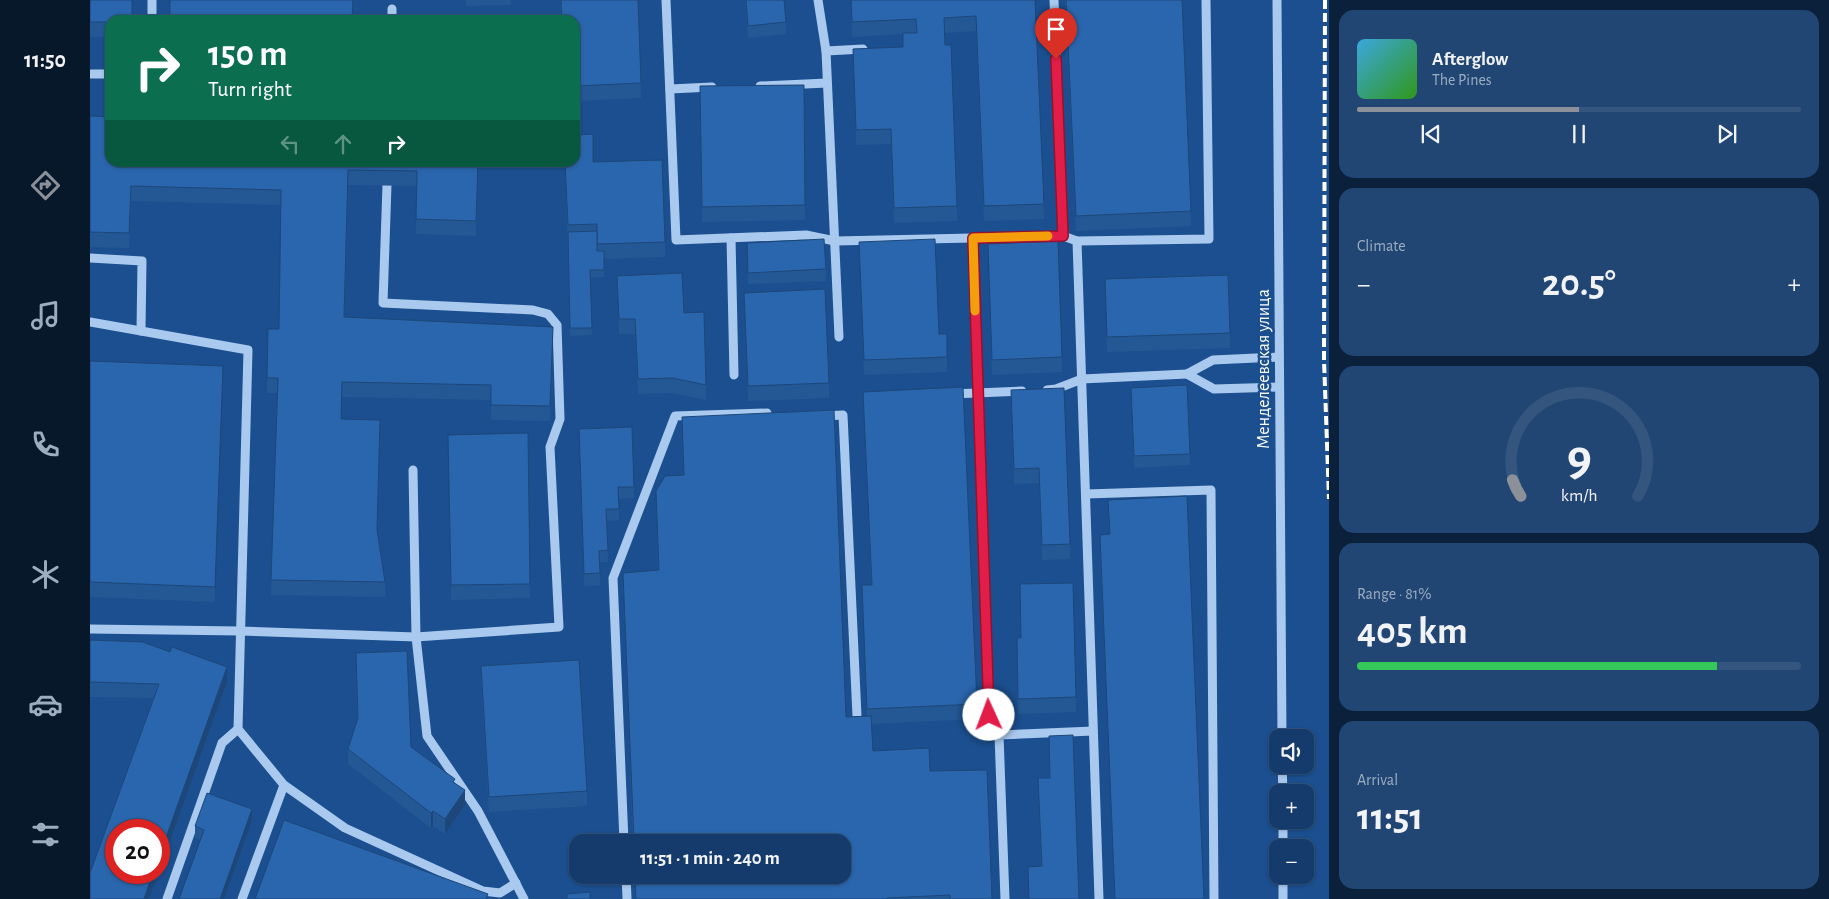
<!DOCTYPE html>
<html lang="en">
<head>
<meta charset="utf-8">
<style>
  body { margin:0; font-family:"Alegreya Sans",sans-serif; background:#214673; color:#f1f3f6; height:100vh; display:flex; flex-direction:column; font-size:19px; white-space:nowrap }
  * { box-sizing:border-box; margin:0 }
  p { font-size:16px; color:#9dadc1 }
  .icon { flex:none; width:28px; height:28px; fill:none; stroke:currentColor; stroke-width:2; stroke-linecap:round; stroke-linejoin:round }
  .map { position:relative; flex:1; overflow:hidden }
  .details { display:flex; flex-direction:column; gap:10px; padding:10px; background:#0b203b; width:500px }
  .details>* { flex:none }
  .hud { position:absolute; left:15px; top:15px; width:475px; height:152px; border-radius:15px; box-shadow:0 1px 4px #0004,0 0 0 1px #33557e; background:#0b6e4f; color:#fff; overflow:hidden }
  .fabs { position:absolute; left:1179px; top:729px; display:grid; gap:10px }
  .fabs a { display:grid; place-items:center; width:45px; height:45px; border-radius:10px; background:#143b6b; box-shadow:0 1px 4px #0004,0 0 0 1px #33557e; font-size:25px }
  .speed { position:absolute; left:15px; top:819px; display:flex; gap:10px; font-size:25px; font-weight:700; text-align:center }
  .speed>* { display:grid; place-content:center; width:65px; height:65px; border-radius:50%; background:#143b6b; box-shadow:0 1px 4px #0004,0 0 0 1px #33557e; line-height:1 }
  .speed .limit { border:8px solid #d22; background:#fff; color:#111 }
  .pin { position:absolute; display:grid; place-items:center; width:42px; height:42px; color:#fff; margin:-51px -21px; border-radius:50% 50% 50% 0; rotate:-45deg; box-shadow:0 0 5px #0007 }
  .pin .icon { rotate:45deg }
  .me { position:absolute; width:55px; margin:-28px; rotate:358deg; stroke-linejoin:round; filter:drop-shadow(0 0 4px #0008) }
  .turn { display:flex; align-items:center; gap:18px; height:105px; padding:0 20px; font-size:22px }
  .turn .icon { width:65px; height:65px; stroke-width:2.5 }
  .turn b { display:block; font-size:35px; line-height:42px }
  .lanes { display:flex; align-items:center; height:48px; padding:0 20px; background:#0003; justify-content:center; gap:25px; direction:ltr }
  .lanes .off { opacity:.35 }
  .big { font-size:38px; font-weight:700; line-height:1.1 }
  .details .card { flex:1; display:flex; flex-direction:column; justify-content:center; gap:8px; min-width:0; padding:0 18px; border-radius:15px; background:#214673 }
  .details .dial { align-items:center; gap:0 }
  .dial svg { height:130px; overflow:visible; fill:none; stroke:#33557e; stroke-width:7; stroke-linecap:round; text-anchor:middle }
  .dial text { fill:#f1f3f6; stroke:none }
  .song { display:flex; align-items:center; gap:15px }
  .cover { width:60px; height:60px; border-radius:8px; background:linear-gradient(135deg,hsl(200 70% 55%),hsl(110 70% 35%)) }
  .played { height:5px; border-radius:2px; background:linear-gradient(90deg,#8c9099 50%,#33557e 50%) }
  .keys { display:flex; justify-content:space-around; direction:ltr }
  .heat { display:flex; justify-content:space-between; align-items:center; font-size:28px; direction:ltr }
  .charge { height:8px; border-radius:4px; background:linear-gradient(90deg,#34c759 81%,#33557e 0) }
  .trip { position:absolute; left:479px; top:834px; width:282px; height:50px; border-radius:15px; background:#143b6b; box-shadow:0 1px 4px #0004,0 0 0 1px #33557e; font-weight:700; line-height:50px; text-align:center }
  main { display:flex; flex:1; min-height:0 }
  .menu { display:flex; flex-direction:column; width:90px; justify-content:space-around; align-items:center; background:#08182b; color:#9dadc1 }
  .menu .icon { width:35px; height:35px }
  .menu .selected { color:#8c9099 }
  .menu b { font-size:22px; color:#f1f3f6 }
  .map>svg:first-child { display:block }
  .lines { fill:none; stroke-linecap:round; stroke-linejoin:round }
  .minor { stroke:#a9c9ee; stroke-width:9 }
  .rail { stroke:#fff; stroke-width:4; stroke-dasharray:9 4; stroke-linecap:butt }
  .wall { fill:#245895 }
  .shaded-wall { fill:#1d4779 }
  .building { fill:#2a66ad; stroke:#1d4779 }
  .route-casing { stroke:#92132f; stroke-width:12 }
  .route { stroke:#e11d48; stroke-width:9 }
  .slow { stroke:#f59e0b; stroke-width:9 }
  .labels { text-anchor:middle; stroke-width:5; stroke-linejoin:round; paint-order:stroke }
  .street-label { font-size:18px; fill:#fff; stroke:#1b4f8f }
</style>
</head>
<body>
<main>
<nav class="menu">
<b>11:50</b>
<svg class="icon selected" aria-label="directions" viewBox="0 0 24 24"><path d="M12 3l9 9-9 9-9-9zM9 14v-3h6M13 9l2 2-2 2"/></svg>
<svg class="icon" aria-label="music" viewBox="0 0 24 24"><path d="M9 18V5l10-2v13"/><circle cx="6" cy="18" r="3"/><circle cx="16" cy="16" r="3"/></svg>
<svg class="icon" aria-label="phone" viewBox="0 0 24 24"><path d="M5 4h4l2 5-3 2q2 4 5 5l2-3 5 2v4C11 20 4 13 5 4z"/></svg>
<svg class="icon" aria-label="climate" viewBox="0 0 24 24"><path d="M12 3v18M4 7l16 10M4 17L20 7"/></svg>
<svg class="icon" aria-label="car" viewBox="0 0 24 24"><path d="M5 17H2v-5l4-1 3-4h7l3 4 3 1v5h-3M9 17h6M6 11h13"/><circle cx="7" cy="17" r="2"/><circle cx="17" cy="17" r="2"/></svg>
<svg class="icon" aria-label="filters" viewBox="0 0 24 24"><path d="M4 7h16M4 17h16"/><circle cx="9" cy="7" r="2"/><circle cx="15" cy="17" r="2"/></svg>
</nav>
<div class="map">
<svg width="1239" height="899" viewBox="0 0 1239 899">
  <rect width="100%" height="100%" fill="#1b4f8f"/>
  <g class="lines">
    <g class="minor">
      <path d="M576,0l10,240 130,-5 29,6 228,-5"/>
      <path d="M728,0l8,51 13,286"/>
      <path d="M964,0l9,236 14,5 22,658"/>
      <path d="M1187,0l5,738"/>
      <path d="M62,20v-20"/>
      <path d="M302,20v-11"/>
      <path d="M736,51l37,-2"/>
      <path d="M0,74h20"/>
      <path d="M670,86l67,-3"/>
      <path d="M580,89l42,-2"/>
      <path d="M641,238l3,137"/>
      <path d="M883,238l16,477 10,20"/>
      <path d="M987,241l132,-2 -3,-239"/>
      <path d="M0,258l52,3 -1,70"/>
      <path d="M0,322l158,28 -10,379 46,56 61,43 138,63 17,2 16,-10"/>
      <path d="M1189,357l-66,3 -26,14 27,15 65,-2"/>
      <path d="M957,390l9,-1 26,-10 105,-5"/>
      <path d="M862,394l70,-3"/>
      <path d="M734,416l19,-1 14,301"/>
      <path d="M323,470l3,167 11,99 51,75 46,88"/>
      <path d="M996,494l125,-4 3,409"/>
      <path d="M0,629l150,2 176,6 143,-10 -9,-180 10,-28 -3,-94 -9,-11 -15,-4 -150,-7 4,-118"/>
      <path d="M1192,765l1,27"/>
      <path d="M1193,820v28"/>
      <path d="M534,842l-11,-264 62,-162 92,-3"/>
      <path d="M536,875l1,24"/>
      <path d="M1193,875v24"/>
      <path d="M77,899l55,-156 16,-14"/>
      <path d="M152,899l42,-114"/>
      <path d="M915,899l-6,-164 94,-4"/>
    </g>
    <path class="rail" d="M1235,0l-1,360 5,139"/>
  </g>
  <g class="wall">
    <path d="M0,0l20,20v17h-20z"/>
    <path d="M376,0h45v5l-45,1z"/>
    <path d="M470,0h78l3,98 -66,3v-81h-14z"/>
    <path d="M655,0h39l2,22v12l-38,4z"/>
    <path d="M761,0h184l9,219 -60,2 -8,-190 -31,2 12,173v15l-63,2 -3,-79 -35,1 -3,-96 50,-2v-13l-51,3z"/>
    <path d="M975,0h117l9,226 -115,5z"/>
    <path d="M714,85l1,135 -103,2 -2,-136z"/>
    <path d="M0,116l20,46h368l-2,74 -60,-2 1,-48 -69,-1 -3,132 208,25 -3,79 -59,-1v-20l-149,-3 -1,22 39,16 -3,98 8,49v15l-114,-2 6,-202h-10l1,-64h11l2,-124 -150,-4 -2,47 -39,-1z"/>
    <path d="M475,162h28l72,80v15l-61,2v18l-14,1 2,57 -22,1z"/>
    <path d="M769,242l80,92 8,23v15l-83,3z"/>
    <path d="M657,243l79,26v12l-78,3z"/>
    <path d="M898,244l74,113v15l-70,3z"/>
    <path d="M527,276l67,37 22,72v15l-34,-7 -34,1 -3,-60h-16z"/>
    <path d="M1015,279l125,54v15l-123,4z"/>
    <path d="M654,293l85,90v15l-81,3z"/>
    <path d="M0,361l133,20 -8,221 -125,-5z"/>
    <path d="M1041,388l59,66v11l-56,3z"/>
    <path d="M921,390l59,154v15l-28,1 -3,-77 -25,1z"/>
    <path d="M773,392l114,312v15l-106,5 2,27 57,20 62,128h-356l-1,-24h207v-33h-209l-10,-269 35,-3 -2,-79 28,-16 -2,-58 164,300 21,-1 -5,-131h9z"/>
    <path d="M489,429l55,58v11l-15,1v21l-12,1 1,41h-8v23l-16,1z"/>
    <path d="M438,433l2,165 -79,2 -3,-165z"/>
    <path d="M1018,500l96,399h-89l-15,-349v-15l9,-1z"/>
    <path d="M0,640l53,2 27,10 2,-5 55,20v15l-68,190v-42h-43v42h43l-10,27h-59v-26l63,-175 -63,-1z"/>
    <path d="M266,653l55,94 44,36 10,22 -20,29 -12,-8 -2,2 -83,-64v-15l9,-30z"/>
    <path d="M927,653l59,44v15l-58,2z"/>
    <path d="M391,666l106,125v15l-98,6 -8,-131z"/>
    <path d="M959,736l30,163h-50l-1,-32 13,-1 -3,-88h12z"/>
    <path d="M162,820l-51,20 -6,-2v-12z"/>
  </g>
  <g class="shaded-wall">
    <path d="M133,366v15l-8,221v-15z"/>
    <path d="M137,667v15l-68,190v-15z"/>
    <path d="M375,790v15l-20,29v-15z"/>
    <path d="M162,809v11l-28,79h-4z"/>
    <path d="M343,811v15l-2,2v-15z"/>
    <path d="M63,872h6l-10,27h-5z"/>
  </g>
  <g class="building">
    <path d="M0,0h42v20h-22v2h-20z"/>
    <path d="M80,0h183l-1,20h-182z"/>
    <path d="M471,0h77l3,83 -66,3v-66h-13z"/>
    <path d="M656,0h38l2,22 -38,4z"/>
    <path d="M761,0h184l9,204 -60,2 -8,-190 -32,2 1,27h6l6,161 -63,2 -3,-79 -35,1 -3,-81 50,-2v-14h14l-1,-14 -64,3z"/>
    <path d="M976,0h116l9,211 -115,5z"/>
    <path d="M714,85l1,120 -103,2 -2,-121z"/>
    <path d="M0,116l20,1v45h368l-2,59 -60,-2 1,-48 -69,-1 -4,147 209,10 -3,79 -59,-1v-20l-149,-3 -1,37 39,1 -3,110 8,52 -114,-2 7,-202h-11l1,-49h11l2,-139 -150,-4 -2,47 -39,-1z"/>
    <path d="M503,134v28l69,-2 3,82 -68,2v-20l-29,1 -3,-63h10v-27z"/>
    <path d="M507,231v20h7v19h-14l2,58h-22l-2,-96z"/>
    <path d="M734,239l2,30 -78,4 -1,-30z"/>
    <path d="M845,239l4,95h8v23l-83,3 -5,-118z"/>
    <path d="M968,241l4,116 -70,3 -4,-116z"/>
    <path d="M592,273l2,40 20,-1 2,73 -34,-7 -34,1 -3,-60h-16l-2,-43z"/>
    <path d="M1138,275l2,58 -123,4 -2,-58z"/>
    <path d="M735,289l4,94 -81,3 -4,-93z"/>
    <path d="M0,361l133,5 -8,221 -125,-5z"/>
    <path d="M1097,385l3,69 -56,2 -3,-68z"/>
    <path d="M873,387l14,317 -110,5 -5,-124h10l-9,-193z"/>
    <path d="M974,388l6,156 -28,1 -3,-77 -25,1 -3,-79z"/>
    <path d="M744,410l12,307 25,-1 2,35 56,-3 1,23 57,-1 5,129h-42v-4l-63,3v1h-251l-1,-24h207v-33h-208l-11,-269 36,-3 -3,-79 9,-15 19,-1 -2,-58z"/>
    <path d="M542,427l2,60h-16l1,22h-13l2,41 -9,1 1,22 -16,1 -5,-145z"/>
    <path d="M438,433l2,151 -79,1 -3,-150z"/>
    <path d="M1097,496l17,403h-89l-15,-364 10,-1 -2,-34z"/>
    <path d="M983,583l3,114 -58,2 -1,-61h4l-1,-54z"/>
    <path d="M0,640l53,2 27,10 2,-5 55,20 -68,190v-27h-43v42h37l-9,27h-54v-26l69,-189 -69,-2z"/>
    <path d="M317,651l4,96 44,32 -2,3 12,8 -20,29 -12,-8 -2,2 -83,-64 10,-31 -2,-65z"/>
    <path d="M489,660l8,131 -98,6 -8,-131z"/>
    <path d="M983,735l6,164h-50l-1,-32 14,-1 -4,-88h12l-1,-42z"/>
    <path d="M117,793l45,16 -32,90h-41l25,-69 -9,-4z"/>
    <path d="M194,820l204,74 -2,5h-231z"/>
    <path d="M500,892v7h-23v-5z"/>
  </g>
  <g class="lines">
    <g class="route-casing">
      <path id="route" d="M899,715l-16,-477 90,-2 -7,-177"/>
    </g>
    <use href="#route" class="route"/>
    <path class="slow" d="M885,311l-2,-73 75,-2"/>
  </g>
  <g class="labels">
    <g class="street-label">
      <text transform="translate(1173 369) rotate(-90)" y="6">Менделеевская улица</text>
    </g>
  </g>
</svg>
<div class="fabs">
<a><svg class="icon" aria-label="sound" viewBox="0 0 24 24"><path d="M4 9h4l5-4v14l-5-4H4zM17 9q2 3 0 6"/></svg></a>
<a>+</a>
<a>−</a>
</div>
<div class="speed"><div class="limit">20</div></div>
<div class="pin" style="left:966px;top:59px;background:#d93025"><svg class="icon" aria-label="arrive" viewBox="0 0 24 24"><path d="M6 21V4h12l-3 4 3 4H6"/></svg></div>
<svg class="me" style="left:899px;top:715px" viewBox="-20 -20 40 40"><circle r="19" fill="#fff"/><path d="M0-13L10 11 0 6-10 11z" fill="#e11d48"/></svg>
<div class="trip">11:51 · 1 min · 240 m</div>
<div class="hud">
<div class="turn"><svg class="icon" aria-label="right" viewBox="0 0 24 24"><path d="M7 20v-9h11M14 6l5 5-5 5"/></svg><div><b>150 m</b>Turn right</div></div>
<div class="lanes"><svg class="icon off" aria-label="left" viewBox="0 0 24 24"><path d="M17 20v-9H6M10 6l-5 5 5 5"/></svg><svg class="icon off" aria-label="ahead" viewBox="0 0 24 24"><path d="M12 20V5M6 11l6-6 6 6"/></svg><svg class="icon" aria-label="right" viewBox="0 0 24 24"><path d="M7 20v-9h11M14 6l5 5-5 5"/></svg></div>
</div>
</div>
<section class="details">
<div class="card">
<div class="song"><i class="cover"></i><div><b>Afterglow</b><p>The Pines</p></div></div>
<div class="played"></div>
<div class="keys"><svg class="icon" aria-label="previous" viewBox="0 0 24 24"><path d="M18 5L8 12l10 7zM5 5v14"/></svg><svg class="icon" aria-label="pause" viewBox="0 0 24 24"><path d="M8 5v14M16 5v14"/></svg><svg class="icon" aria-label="next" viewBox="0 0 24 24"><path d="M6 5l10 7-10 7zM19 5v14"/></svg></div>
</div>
<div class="card"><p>Climate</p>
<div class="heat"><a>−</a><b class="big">20.5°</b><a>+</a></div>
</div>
<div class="card dial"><svg viewBox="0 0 100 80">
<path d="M14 69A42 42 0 1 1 86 69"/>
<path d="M14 69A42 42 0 0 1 9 59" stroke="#8c9099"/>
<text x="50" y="56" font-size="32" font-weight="700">9</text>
<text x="50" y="72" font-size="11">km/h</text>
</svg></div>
<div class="card"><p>Range · 81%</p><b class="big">405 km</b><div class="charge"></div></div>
<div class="card"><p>Arrival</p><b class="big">11:51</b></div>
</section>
</main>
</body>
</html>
